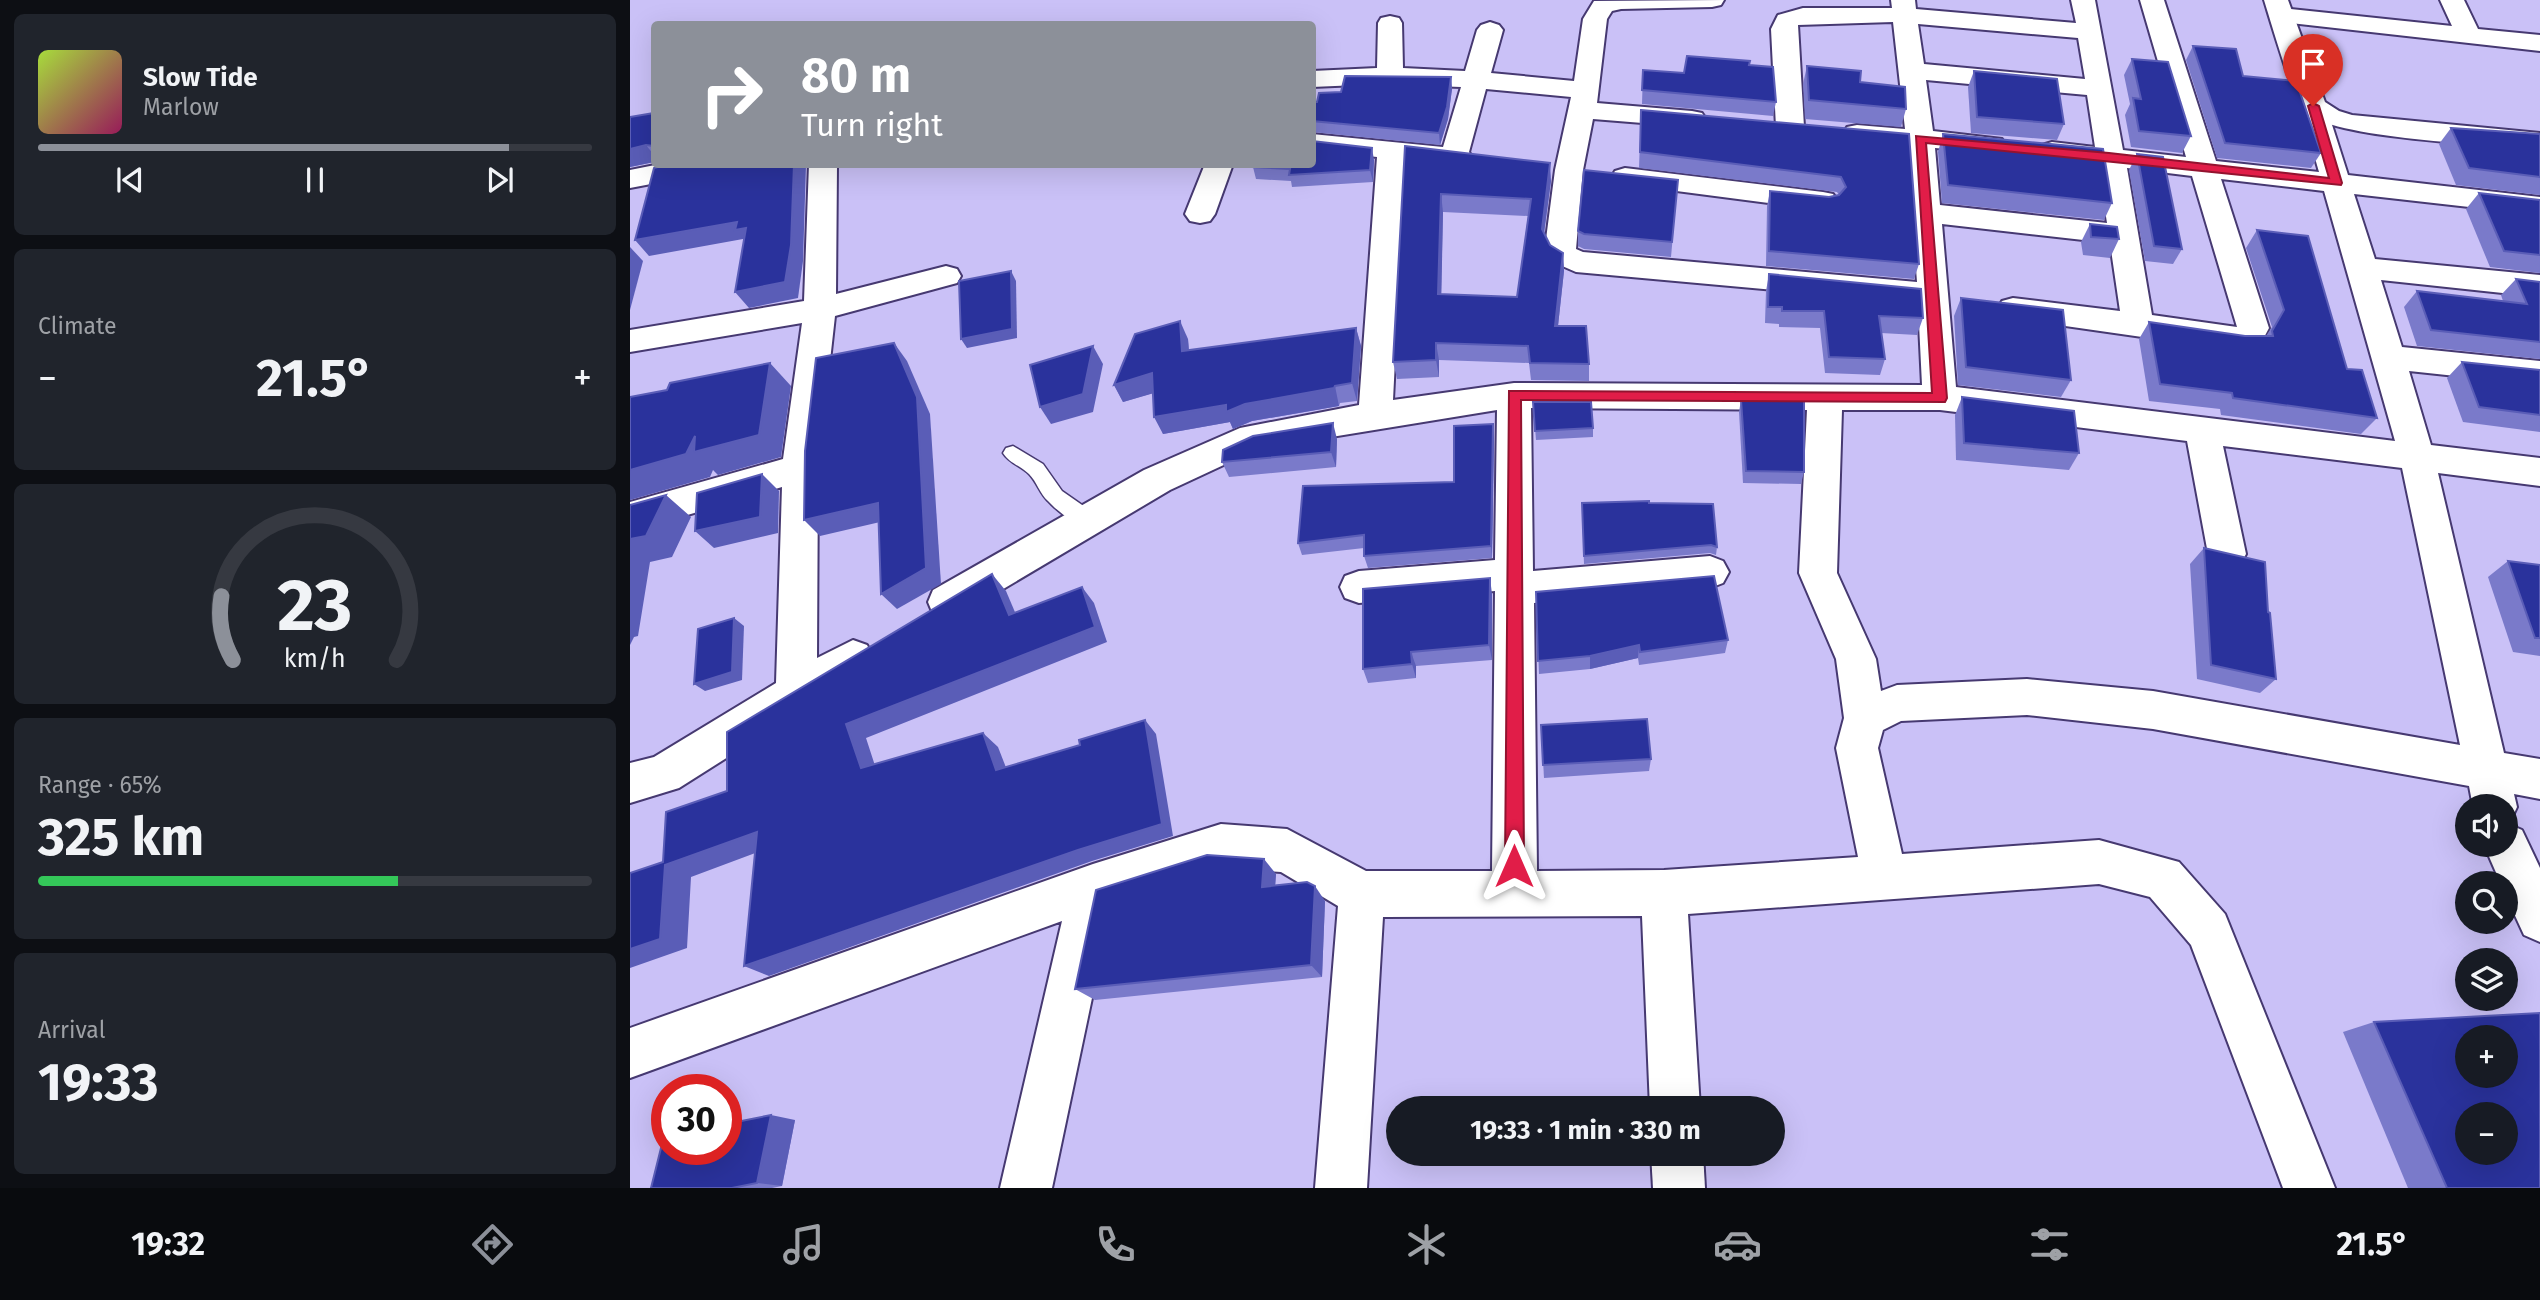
<!DOCTYPE html>
<html lang="en">
<head>
<meta charset="utf-8">
<style>
  body { margin:0; font-family:"Fira Sans",sans-serif; background:#20242c; color:#f1f3f6; height:100vh; display:flex; flex-direction:column; font-size:26px; white-space:nowrap }
  * { box-sizing:border-box; margin:0 }
  p { font-size:23px; color:#9ea1a6 }
  .icon { flex:none; width:38px; height:38px; fill:none; stroke:currentColor; stroke-width:2; stroke-linecap:round; stroke-linejoin:round }
  .map { position:relative; flex:1; overflow:hidden }
  .sheet { display:flex; flex-direction:column; gap:14px; padding:14px; background:#0d0f14; width:630px }
  .sheet>* { flex:none }
  .banner { position:absolute; left:21px; top:21px; width:665px; height:147px; border-radius:7px; box-shadow:0 7px 28px #0002; background:#8c9099; color:#fff; overflow:hidden }
  .tools { position:absolute; left:1825px; top:794px; display:grid; gap:14px }
  .tools a { display:grid; place-items:center; width:63px; height:63px; border-radius:50%; background:#171b24; box-shadow:0 7px 28px #0002; font-size:35px }
  .speed { position:absolute; left:21px; top:1074px; display:flex; gap:14px; font-size:35px; font-weight:700; text-align:center }
  .speed>* { display:grid; place-content:center; width:91px; height:91px; border-radius:50%; background:#171b24; box-shadow:0 7px 28px #0002; line-height:1 }
  .speed .limit { border:10px solid #d22; background:#fff; color:#111 }
  .pin { position:absolute; display:grid; place-items:center; width:60px; height:60px; color:#fff; margin:-72px -30px; border-radius:50% 50% 50% 0; rotate:-45deg; box-shadow:0 0 7px #0007 }
  .pin .icon { rotate:45deg }
  .me { position:absolute; width:77px; margin:-38px; rotate:0deg; stroke-linejoin:round; filter:drop-shadow(0 0 5px #0008) }
  .turn { display:flex; align-items:center; gap:24px; height:147px; padding:0 35px; font-size:32px }
  .turn .icon { width:91px; height:91px; stroke-width:2.5 }
  .turn b { display:block; font-size:49px; line-height:60px }
  .big { font-size:52px; font-weight:700; line-height:1.1 }
  .sheet .card { flex:1; display:flex; flex-direction:column; justify-content:center; gap:10px; min-width:0; padding:0 24px; border-radius:10px; background:#20242c }
  .sheet .dial { align-items:center; gap:0 }
  .dial svg { height:182px; overflow:visible; fill:none; stroke:#363941; stroke-width:7; stroke-linecap:round; text-anchor:middle }
  .dial text { fill:#f1f3f6; stroke:none }
  .song { display:flex; align-items:center; gap:21px }
  .cover { width:84px; height:84px; border-radius:10px; background:linear-gradient(135deg,hsl(80 70% 55%),hsl(330 70% 35%)) }
  .played { height:7px; border-radius:4px; background:linear-gradient(90deg,#8c9099 85%,#363941 85%) }
  .keys { display:flex; justify-content:space-around; direction:ltr }
  .heat { display:flex; justify-content:space-between; align-items:center; font-size:38px; direction:ltr }
  .charge { height:10px; border-radius:5px; background:linear-gradient(90deg,#34c759 65%,#363941 0) }
  .trip { position:absolute; left:756px; top:1096px; width:399px; height:70px; border-radius:35px; background:#171b24; box-shadow:0 7px 28px #0002; font-weight:700; line-height:70px; text-align:center }
  .tabs { display:flex; height:112px; justify-content:space-around; align-items:center; background:#090b0e; color:#9ea1a6 }
  .tabs .icon { width:49px; height:49px }
  .tabs .selected { color:#8c9099 }
  .tabs b { font-size:32px; color:#f1f3f6 }
  main { display:flex; flex:1; min-height:0 }
  .map>svg:first-child { display:block }
  .lines { fill:none; stroke-linecap:round; stroke-linejoin:round }
  .service-casing { stroke:#463971; stroke-width:3 }
  .minor-casing { stroke:#463971; stroke-width:4 }
  .tertiary-casing { stroke:#463971; stroke-width:4 }
  .service { fill:#fff; fill-rule:evenodd }
  .minor { fill:#fff; fill-rule:evenodd }
  .tertiary { fill:#fff; fill-rule:evenodd }
  .wall { fill:#7a7aca; fill-rule:evenodd }
  .shaded-wall { fill:#5a5db7 }
  .building { fill:#2a329c; stroke:#5a5db7; stroke-width:2; fill-rule:evenodd }
  .route { fill:#e11d48; stroke:#92132f; stroke-width:2 }
</style>
</head>
<body>
<main>
<section class="sheet">
<div class="card">
<div class="song"><i class="cover"></i><div><b>Slow Tide</b><p>Marlow</p></div></div>
<div class="played"></div>
<div class="keys"><svg class="icon" aria-label="previous" viewBox="0 0 24 24"><path d="M18 5L8 12l10 7zM5 5v14"/></svg><svg class="icon" aria-label="pause" viewBox="0 0 24 24"><path d="M8 5v14M16 5v14"/></svg><svg class="icon" aria-label="next" viewBox="0 0 24 24"><path d="M6 5l10 7-10 7zM19 5v14"/></svg></div>
</div>
<div class="card"><p>Climate</p>
<div class="heat"><a>−</a><b class="big">21.5°</b><a>+</a></div>
</div>
<div class="card dial"><svg viewBox="0 0 100 80">
<path d="M14 69A42 42 0 1 1 86 69"/>
<path d="M14 69A42 42 0 0 1 9 41" stroke="#8c9099"/>
<text x="50" y="56" font-size="32" font-weight="700">23</text>
<text x="50" y="72" font-size="11">km/h</text>
</svg></div>
<div class="card"><p>Range · 65%</p><b class="big">325 km</b><div class="charge"></div></div>
<div class="card"><p>Arrival</p><b class="big">19:33</b></div>
</section>
<div class="map">
<svg width="1910" height="1188" viewBox="0 0 1910 1188">
  <rect width="100%" height="100%" fill="#cac1f7"/>
  <g class="lines">
    <g class="service-casing">
      <path id="service" d="M383,446l30,18 19,27 33,23 3,6 -3,6c-14,4 -37,-14 -47,-25 -8,-7 -11,-19 -19,-27 -8,-8 -20,-11 -26,-21l3,-5z"/>
    </g>
    <g class="minor-casing">
      <g id="minor">
        <path d="M1094,0l-3,5 -9,2 -91,2 -9,2 -5,8 -10,84 95,8 10,2 4,6 -4,6 -10,2 -99,-8 -10,51 -7,79 7,3 334,30 -10,-136 -60,-7 -4,-6 4,-6 10,-2 48,4 -12,-107 -95,3 6,102 -4,6 -10,2 -10,-2 -4,-6 -5,-98 7,-14 25,-7h89l-1,-8h24l1,9 160,14 -5,-23h24l28,150 63,7 -46,-157h24l52,161 103,11 -19,-66 3,-6 10,-2 10,2 3,6 22,69 192,22v18l-186,-21 21,65 165,16v22l-159,-17 21,67 138,14v24l-131,-14 22,74 109,13v28l-102,-13 66,280 36,6v40l-26,-5 3,13 -7,15 -4,1v-16h-33l-4,-21 -316,-57 -126,-14 -126,6 -18,9 -5,18 24,106 197,-14 80,22 46,52 110,274h-52l-92,-243 -41,-48 -51,-13 -411,30 12,194h-50l-8,-192 -259,1 -16,271h-52l23,-282 -57,-34 -60,-4 -109,35 -60,285h-52l62,-267 -432,157v-50l463,-164 128,-40 66,5 79,42h126l3,-280 -136,12 -14,-5 -5,-11 5,-11 14,-5 136,-11 2,-150 -239,39 -88,41 -209,124 -14,4 -14,-4 -5,-12 5,-12 211,-120 96,-42 119,-23 18,-248 -65,-7v-16l131,13 18,-60 -80,-3 -69,3v-16l65,-3 1,-45 3,-5 9,-2 9,2 3,5 1,45 62,3 12,-41 4,-5 9,-3 9,3 4,5 -12,43 83,8 9,-62 11,-18zM1288,24l160,14 7,41 -161,-15zM1296,80l161,15 8,52 -43,-5 -10,3 -4,6 4,6 56,8 9,58 -167,-18 -5,-57 57,5 10,-2 4,-6 -4,-6 -69,-8zM856,89l85,8 -16,73 -10,77 8,15 23,10 342,31 4,82 -408,-2 -121,17 12,-240 53,6 10,-3 4,-6 -3,-5zM1497,168l65,8 45,151 -85,-12zM1591,179l103,12 71,250 -439,-54 -14,-163 168,19 10,68 -107,-13 -11,3 -5,8 5,8 231,33 27,-5 9,-17zM901,408l276,2 -8,163 37,86 8,59 -8,30 22,109 -194,13 -127,1 -3,-268 176,-15 13,-5 6,-11 -6,-11 -13,-5 -177,15zM1212,410h98l247,31 21,113 6,11 13,4 13,-4 6,-11 -23,-108 179,22 58,277 -307,-54 -126,-12 -130,6 -16,6 -5,-32 -39,-86z"/>
        <path d="M1810,0h24l14,29 62,6v16l-259,-29 -9,-2 -3,-5 3,-5 9,-2 171,18z"/>
        <path d="M30,164h63l-4,6 -10,3 -79,15v-18z"/>
        <path d="M179,164h28l-1,130 110,-28 11,3 4,7 -4,7 -122,33 -17,152 -1,190 36,-18 14,5 6,12 -6,12 -188,119 -49,15v-40l24,-6 122,-74 6,-196 -152,45v-30l153,-43 19,-136 -172,29v-22l174,-29z"/>
        <path d="M575,164h28l-18,50 -5,7 -10,2 -10,-2 -5,-7z"/>
        <path d="M995,168l198,24 10,2 5,7 -5,7 -10,2 -208,-27 -4,-6 4,-6z"/>
        <path d="M1876,823l16,7 18,38v74l-16,-7 -18,-39v-12h-5l-17,-39h22z"/>
        <path d="M1021,1153h52l2,35h-52z"/>
      </g>
    </g>
    <g class="tertiary-casing">
      <path id="tertiary" d="M1634,0h24l37,102 14,9 13,4 188,18v16c-45,-4 -210,-10 -237,-38 -9,-10 -33,-92 -39,-111z"/>
    </g>
    <use href="#service" class="service"/>
    <use href="#minor" class="minor"/>
    <use href="#tertiary" class="tertiary"/>
  </g>
  <g class="wall">
    <path d="M1563,46l50,30 78,77 -10,15 -94,-10 -31,-98z"/>
    <path d="M1502,59l59,77 -9,17 -51,-6 -6,-32 5,-11 -6,-29z"/>
    <path d="M1119,65l27,37 -3,14 -131,-12 1,-34 41,3z"/>
    <path d="M1177,66l53,16 46,27 -5,18 -96,-8 -2,-35z"/>
    <path d="M1344,71l90,53 -7,16 -86,-7 -3,-46z"/>
    <path d="M821,77l1,12 -4,30 -8,26 -128,-13v-30h5l24,-10z"/>
    <path d="M1011,110l268,24 10,130 -5,15 -148,-13 1,-60 3,-15 59,6 10,-2 -2,-3 -198,-24z"/>
    <path d="M24,113v49l-24,5z"/>
    <path d="M1821,128l89,6v61l-84,-10 -17,-41z"/>
    <path d="M1313,134l169,69 -8,17 -162,-17 -4,-51z"/>
    <path d="M775,146l146,35 -7,53 6,11 13,8 1,18 -6,55 31,38v17l-58,-1 -2,-17 -90,-3v17l-42,2 -4,-17zM813,212l85,4 -11,81 -76,-3z"/>
    <path d="M1507,154l45,95 -9,15 -28,-3 -16,-91z"/>
    <path d="M744,160l-1,22 -81,5 -1,-6 -35,-2 -3,-12z"/>
    <path d="M1048,180l-7,77 -87,-8 -6,-3v-15z"/>
    <path d="M1849,193l61,7v73l-50,-6 -24,-58z"/>
    <path d="M1460,224l29,15 -9,19 -27,-3 -2,-13z"/>
    <path d="M1627,230l90,139 30,49 -16,16 -140,-19 -1,-6 -71,-8 -10,-62 10,-17 96,14h21l6,-9 -26,-79z"/>
    <path d="M1139,274l154,44 -6,17 -36,-2 4,26 -5,16 -55,-2 -5,-45 -41,-1v-3l-14,-1 1,-32z"/>
    <path d="M1886,279l24,3v77l-123,-13 -13,-39 13,-16 86,10 -2,-6z"/>
    <path d="M1331,298l110,82 -10,17 -103,-12 -4,-69z"/>
    <path d="M726,328l5,18 -4,55 -17,2 -1,3 -87,15 -19,8 -3,-7 -67,12 -10,-41 -30,9 -9,-17 74,-46 1,11z"/>
    <path d="M1832,362l78,8v62l-77,-10 -16,-44z"/>
    <path d="M1332,397l117,56 -10,17 -113,-10 -1,-45z"/>
    <path d="M1111,400l63,72 -3,12 -58,-1 -4,-71z"/>
    <path d="M903,402l60,26v9l-57,3z"/>
    <path d="M864,437l-2,121 -124,10 -4,-12v-8l-62,7 -4,-12 156,-61z"/>
    <path d="M707,439l-1,28 -107,10 -7,-15z"/>
    <path d="M1019,503l68,44 -1,8 -6,-2 -126,11 -2,-52z"/>
    <path d="M1574,548l64,64 8,67 -16,14 -63,-14 -7,-115z"/>
    <path d="M1878,561l32,4v91l-27,-4 -25,-75z"/>
    <path d="M906,592l192,48 -3,13 -86,12 -1,-7 -48,11 -51,5z"/>
    <path d="M862,594v66l-76,6v12l-48,5 -5,-14z"/>
    <path d="M911,725l110,34 -2,12 -105,7z"/>
    <path d="M646,874l-1,12 50,15 -3,76 -227,23 -20,-11z"/>
    <path d="M1744,1022l166,166h-132l-65,-156z"/>
    <path d="M165,1120l-13,66 -10,2h-121z"/>
  </g>
  <g class="shaded-wall">
    <path d="M821,77l1,12 -4,30 -8,26 -1,-12z"/>
    <path d="M16,145l8,10v7l-24,5v-18z"/>
    <path d="M742,148l2,12 -1,22 -3,-12z"/>
    <path d="M920,163l1,18 -9,66v-18z"/>
    <path d="M164,164h12l-3,97 -5,37 -49,10 -14,-16z"/>
    <path d="M811,194l2,18 -2,100 -3,-18z"/>
    <path d="M107,222l9,6 2,18 -5,-7 -94,17 -14,-16z"/>
    <path d="M0,247l13,14 -13,49z"/>
    <path d="M933,253l1,18 -8,73 -1,-18z"/>
    <path d="M381,271l5,10 1,57 -50,10 -6,-9z"/>
    <path d="M550,321l8,18 2,29 -8,-17z"/>
    <path d="M726,328l5,18 -4,55 -5,-18z"/>
    <path d="M264,343l13,18 23,53 11,170 -44,25 -16,-15z"/>
    <path d="M806,343l3,17v17l-3,-17z"/>
    <path d="M463,346l10,18 -10,48 -42,12 -11,-17z"/>
    <path d="M140,363l21,23 -10,71 -63,18 -5,-5 -3,7 -80,23v-30l65,-34z"/>
    <path d="M522,373l9,18 -38,11 -9,-17z"/>
    <path d="M705,386l4,20 -87,15 -19,8 -3,-7 -67,12 -9,-17 72,-12 19,-1z"/>
    <path d="M703,423l4,16 -1,28 -5,-15z"/>
    <path d="M863,424l1,13 -2,121 -1,-12z"/>
    <path d="M132,474l17,17 -1,42 -64,15 -19,-17z"/>
    <path d="M36,495l25,22 -19,40 -22,5 -12,74 -4,1 -4,8v-106z"/>
    <path d="M248,503l15,16 -73,17 -16,-16z"/>
    <path d="M362,574l14,17 17,40 -14,-16z"/>
    <path d="M860,578l2,16v66l-3,-15z"/>
    <path d="M452,587l12,16 13,39 -241,96 14,43 -19,-13 -15,-44z"/>
    <path d="M104,618l10,8 -2,54 -37,11 -11,-7z"/>
    <path d="M1009,645l-1,13 -48,11v-13z"/>
    <path d="M781,652l5,14v12l-4,-14z"/>
    <path d="M515,720l11,14 17,102 -81,25 -323,115 -25,-10z"/>
    <path d="M353,733l15,14 14,36 -16,-13z"/>
    <path d="M127,832l22,12 -88,33 -4,71 -57,20v-19l35,-84z"/>
    <path d="M634,859l12,15 -2,28 -12,-15z"/>
    <path d="M685,886l10,15 -3,76 -11,-12z"/>
    <path d="M141,1115l24,5 -13,66 -25,-3z"/>
  </g>
  <g class="building">
    <path d="M1563,46l43,3 7,27 53,5 25,72 -96,-10z"/>
    <path d="M1057,56l63,5 -1,4 24,2 3,35 -134,-12 1,-20 41,3z"/>
    <path d="M1502,59l36,3 23,74 -52,-5 -6,-33 8,1z"/>
    <path d="M1177,66l54,5 -1,11 45,5 1,22 -97,-9z"/>
    <path d="M1344,71l83,8 7,45 -87,-7z"/>
    <path d="M715,76l106,1 -4,30 -8,26 -127,-12v-19h5l2,-9 22,-1z"/>
    <path d="M1011,110l268,24 10,130 -150,-13 1,-60 59,6 10,-2 7,-8 -5,-10 -201,-25z"/>
    <path d="M24,113v33l-8,-1 -16,4v-32z"/>
    <path d="M1821,128l89,6v43l-71,-9z"/>
    <path d="M1313,134l160,15 9,54 -164,-18z"/>
    <path d="M682,141l60,7 -2,22 -81,5 1,-6 -37,-2 1,-3h58z"/>
    <path d="M775,146l145,17 -8,66 8,16 13,8 -8,73h31l3,38 -59,-1 -2,-17 -92,-3v17l-43,2zM811,194l90,5 -14,98 -79,-3z"/>
    <path d="M1507,154l26,3 19,92 -28,-3z"/>
    <path d="M39,164h125l-3,81 -6,37 -50,10 11,-64 -11,2 2,-8 -102,18 19,-72z"/>
    <path d="M954,170l94,10 -6,62 -88,-8 -6,-3z"/>
    <path d="M1849,193l61,7v55l-36,-4z"/>
    <path d="M1460,224l27,3 2,12 -28,-2z"/>
    <path d="M1627,230l51,6 39,133 15,1 15,48 -144,-20 -1,-5 -72,-9 -11,-62 96,14h28l-1,-5 12,-21z"/>
    <path d="M381,271l1,58 -51,10 -2,-58z"/>
    <path d="M1139,274l152,15 2,29 -44,-2 6,43 -56,-2 -5,-46h-42v-4h-14z"/>
    <path d="M1886,279l24,3v60l-109,-12 -14,-39 110,13z"/>
    <path d="M1331,298l102,12 8,70 -105,-13z"/>
    <path d="M550,321l2,30 174,-23 -4,55 -17,3 -1,2 -89,16 -19,8v-7l-72,12 -2,-44 -38,12 21,-51z"/>
    <path d="M264,343l23,54 9,171 -45,26 -3,-91 -74,17 1,-69 11,-93z"/>
    <path d="M463,346l-10,48 -43,13 -10,-42z"/>
    <path d="M1832,362l78,8v45l-61,-8z"/>
    <path d="M140,363l-11,72 -65,17 1,-16 -9,18 -56,16v-73l37,-7 3,-7z"/>
    <path d="M1332,397l112,14 5,42 -115,-10z"/>
    <path d="M1111,400h63v72l-58,-1z"/>
    <path d="M903,402h58l2,26 -58,3z"/>
    <path d="M703,423l-2,29 -109,10 1,-12 30,-14z"/>
    <path d="M863,424l-2,122 -127,10v-21l-66,8 5,-57 151,-4v-56z"/>
    <path d="M132,474l-2,43 -65,14 2,-38z"/>
    <path d="M36,495l-20,41 -16,3v-34z"/>
    <path d="M1019,501v2l64,1 4,43 -6,-2 -127,11 -2,-53z"/>
    <path d="M1574,548l61,14 3,50 2,1 6,66 -65,-14z"/>
    <path d="M1878,561l32,4v73h-5z"/>
    <path d="M362,574l17,41 73,-28 13,40 -249,97 15,44 122,-35 13,37 84,-25 -1,-5 66,-20 17,104 -84,26 -334,116 13,-134 -92,33 -5,74 -30,10v-76l33,-11 3,-50 61,-21v-59z"/>
    <path d="M1084,576l14,64 -88,12 -1,-7 -49,11 -52,5 -2,-69z"/>
    <path d="M860,578l-1,67 -78,7 1,12 -49,5v-80z"/>
    <path d="M104,618l-2,54 -38,12 4,-55z"/>
    <path d="M1017,719l4,40 -108,6 -2,-40z"/>
    <path d="M577,855l57,4 -2,28 45,-5 8,4 -4,79 -236,24 21,-99z"/>
    <path d="M1910,1013v175h-93l-73,-166zM1838,1038h38v38h-38zM1838,1115h38v38h-38z"/>
    <path d="M141,1115l-14,68 -25,5h-81l13,-52 3,-1v15h59v-26z"/>
  </g>
  <path class="route" d="M1683,103l6,3 23,77 -1,2 -415,-42 21,255 -2,4 -424,-2 3,466 -3,6 -7,3 -6,-3 -3,-6 4,-475 423,2 -16,-257 193,17 220,25 -21,-72z"/>
</svg>
<div class="tools">
<a><svg class="icon" aria-label="sound" viewBox="0 0 24 24"><path d="M4 9h4l5-4v14l-5-4H4zM17 9q2 3 0 6"/></svg></a>
<a><svg class="icon" aria-label="search" viewBox="0 0 24 24"><circle cx="10" cy="10" r="6"/><path d="M15 15l6 6"/></svg></a>
<a><svg class="icon" aria-label="layers" viewBox="0 0 24 24"><path d="M12 4l9 5-9 5-9-5zM3 14l9 5 9-5"/></svg></a>
<a>+</a>
<a>−</a>
</div>
<div class="speed"><div class="limit">30</div></div>
<div class="pin" style="left:1683px;top:106px;background:#d93025"><svg class="icon" aria-label="arrive" viewBox="0 0 24 24"><path d="M6 21V4h12l-3 4 3 4H6"/></svg></div>
<svg class="me" style="left:884px;top:866px" viewBox="-20 -20 40 40"><path d="M0-17L14 15 0 8-14 15z" fill="#e11d48" stroke="#fff" stroke-width="4"/></svg>
<div class="trip">19:33 · 1 min · 330 m</div>
<div class="banner">
<div class="turn"><svg class="icon" aria-label="right" viewBox="0 0 24 24"><path d="M7 20v-9h11M14 6l5 5-5 5"/></svg><div><b>80 m</b>Turn right</div></div>
</div>
</div>
</main>
<nav class="tabs">
<b>19:32</b>
<svg class="icon selected" aria-label="directions" viewBox="0 0 24 24"><path d="M12 3l9 9-9 9-9-9zM9 14v-3h6M13 9l2 2-2 2"/></svg>
<svg class="icon" aria-label="music" viewBox="0 0 24 24"><path d="M9 18V5l10-2v13"/><circle cx="6" cy="18" r="3"/><circle cx="16" cy="16" r="3"/></svg>
<svg class="icon" aria-label="phone" viewBox="0 0 24 24"><path d="M5 4h4l2 5-3 2q2 4 5 5l2-3 5 2v4C11 20 4 13 5 4z"/></svg>
<svg class="icon" aria-label="climate" viewBox="0 0 24 24"><path d="M12 3v18M4 7l16 10M4 17L20 7"/></svg>
<svg class="icon" aria-label="car" viewBox="0 0 24 24"><path d="M5 17H2v-5l4-1 3-4h7l3 4 3 1v5h-3M9 17h6M6 11h13"/><circle cx="7" cy="17" r="2"/><circle cx="17" cy="17" r="2"/></svg>
<svg class="icon" aria-label="filters" viewBox="0 0 24 24"><path d="M4 7h16M4 17h16"/><circle cx="9" cy="7" r="2"/><circle cx="15" cy="17" r="2"/></svg>
<b>21.5°</b>
</nav>
</body>
</html>
